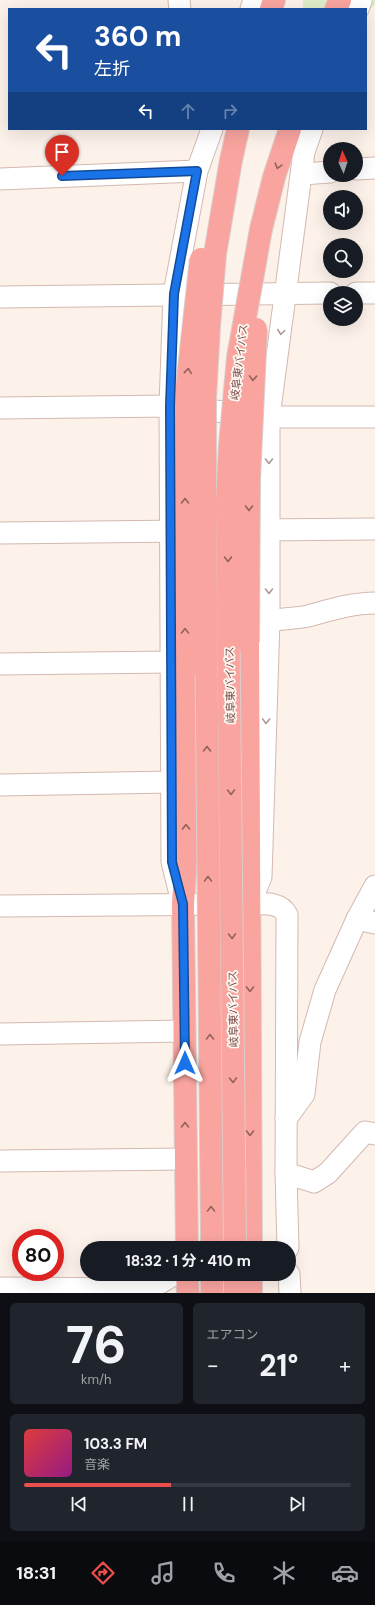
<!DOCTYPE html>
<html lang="ja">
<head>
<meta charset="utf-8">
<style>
  body { margin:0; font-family:"DM Sans","Noto Sans JP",sans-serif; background:#20242c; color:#f1f3f6; height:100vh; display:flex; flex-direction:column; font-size:15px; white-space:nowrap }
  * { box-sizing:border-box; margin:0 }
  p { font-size:13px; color:#9ea1a6 }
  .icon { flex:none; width:22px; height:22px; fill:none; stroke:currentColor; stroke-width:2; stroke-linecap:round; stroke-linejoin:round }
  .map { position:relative; height:1293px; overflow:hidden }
  .sheet { display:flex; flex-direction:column; gap:10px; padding:10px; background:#0d0f14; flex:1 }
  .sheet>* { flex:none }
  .banner { position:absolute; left:8px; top:8px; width:359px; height:122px; border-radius:0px; box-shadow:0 4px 16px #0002; background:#1a4fa0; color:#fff; overflow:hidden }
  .needle { width:26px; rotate:357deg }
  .buttons { position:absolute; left:323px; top:142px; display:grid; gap:8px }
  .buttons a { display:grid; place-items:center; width:40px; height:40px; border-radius:50%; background:#171b24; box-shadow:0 4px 16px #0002; font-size:20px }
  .speed { position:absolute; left:12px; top:1229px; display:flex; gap:8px; font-size:20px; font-weight:700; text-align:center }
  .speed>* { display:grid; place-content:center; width:52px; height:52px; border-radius:50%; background:#171b24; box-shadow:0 4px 16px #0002; line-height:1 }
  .speed .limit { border:6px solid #d22; background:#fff; color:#111 }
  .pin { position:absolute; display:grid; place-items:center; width:34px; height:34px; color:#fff; margin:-41px -17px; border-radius:50% 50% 50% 0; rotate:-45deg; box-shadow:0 0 4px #0007 }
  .pin .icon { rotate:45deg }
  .me { position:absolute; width:44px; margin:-22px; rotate:0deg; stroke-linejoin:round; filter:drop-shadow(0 0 3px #0008) }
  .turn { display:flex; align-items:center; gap:14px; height:84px; padding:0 20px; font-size:18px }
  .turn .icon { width:52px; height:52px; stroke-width:2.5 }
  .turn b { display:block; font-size:28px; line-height:34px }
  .lanes { display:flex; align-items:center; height:38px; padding:0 20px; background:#0003; justify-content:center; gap:20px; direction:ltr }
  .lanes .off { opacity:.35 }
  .big { font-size:30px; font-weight:700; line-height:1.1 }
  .sheet .tile { flex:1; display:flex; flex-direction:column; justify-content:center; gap:6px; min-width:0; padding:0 14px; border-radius:6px; background:#20242c }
  .sheet .dial { align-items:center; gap:0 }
  .dial b { font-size:52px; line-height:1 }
  .song { display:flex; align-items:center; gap:12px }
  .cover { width:48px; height:48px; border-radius:6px; background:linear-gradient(135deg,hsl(0 70% 55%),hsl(310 70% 35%)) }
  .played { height:4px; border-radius:2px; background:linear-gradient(90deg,#ea4f4c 45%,#363941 45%) }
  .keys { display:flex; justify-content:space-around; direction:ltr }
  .heat { display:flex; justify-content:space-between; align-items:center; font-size:22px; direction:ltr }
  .sheet .tiles { flex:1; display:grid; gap:10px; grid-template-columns:1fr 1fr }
  .tile:last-child { grid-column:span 2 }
  .trip { position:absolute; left:80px; top:1241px; width:216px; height:40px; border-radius:20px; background:#171b24; box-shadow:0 4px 16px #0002; font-weight:700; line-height:40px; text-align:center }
  .tabs { display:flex; height:64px; justify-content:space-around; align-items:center; background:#090b0e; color:#9ea1a6 }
  .tabs .icon { width:28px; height:28px }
  .tabs .current { color:#ea4f4c }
  .tabs b { font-size:18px; color:#f1f3f6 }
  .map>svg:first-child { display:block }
  .green { fill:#deecc7 }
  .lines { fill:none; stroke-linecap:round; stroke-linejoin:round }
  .minor-casing { stroke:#d3b9b1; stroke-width:23 }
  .highway-casing { stroke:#dacfcd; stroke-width:24 }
  .minor { stroke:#fff; stroke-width:21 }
  .highway { stroke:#f9a49f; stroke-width:22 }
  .highway-bridge-casing { stroke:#dacfcd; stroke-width:24; stroke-linecap:butt }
  .highway-bridge { stroke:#f9a49f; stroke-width:22 }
  .oneway { stroke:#93625c }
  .oneway2 { stroke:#af9793 }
  .route-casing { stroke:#114b97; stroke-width:10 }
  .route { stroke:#1a73e8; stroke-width:7 }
  .labels { text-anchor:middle; stroke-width:3.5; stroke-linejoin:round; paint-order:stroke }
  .street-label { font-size:11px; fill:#7a524b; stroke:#fff7f1 }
</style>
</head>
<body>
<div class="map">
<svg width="375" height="1293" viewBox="0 0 375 1293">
  <rect width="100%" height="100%" fill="#fdf2ea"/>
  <path class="green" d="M303,0h72v5l-9,7v-3h-63z"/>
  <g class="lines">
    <g class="minor-casing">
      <g id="minor">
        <path d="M179,0l1,9"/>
        <path d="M251,9l3,-9"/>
        <path d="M358,9l3,-8"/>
        <path d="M356,169l19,-1"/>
        <path d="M302,174l28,-2"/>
        <path d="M0,179l197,-8"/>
        <path d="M356,293h19"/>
        <path d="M0,297l330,-4"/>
        <path d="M0,408l170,-2 99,11h106"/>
        <path d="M256,530l119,-1"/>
        <path d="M0,533l184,-2"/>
        <path d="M256,626c20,-9 33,-6 52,-10 22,-6 44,-13 67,-13"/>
        <path d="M0,664l171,-2 12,-6"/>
        <path d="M0,785l172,-3"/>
        <path d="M181,898l-9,-36 -2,-456 4,-112 23,-123 15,-42"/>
        <path d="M250,904l11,-27 8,-257v-203l35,-265 8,-23"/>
        <path d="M0,906l250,-2c14,0 30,-3 37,11l-1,258 2,75"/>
        <path d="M357,919l18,4"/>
        <path d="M0,1034l185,-3"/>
        <path d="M286,1119l18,-25 6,-52 15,-52 32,-71 18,-33"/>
        <path d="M0,1161l186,-2"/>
        <path d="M286,1173l28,9 14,-9 37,-41 10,2"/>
        <path d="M289,1274l1,19"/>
        <path d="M0,1288l150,1"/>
        <path d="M149,1293l1,-4 25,-15"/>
      </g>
    </g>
    <g class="highway-casing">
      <g id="highway">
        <path d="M271,9l3,-9"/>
        <path d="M336,9l4,-9"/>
        <path d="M231,160l7,-31"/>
        <path d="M261,229l13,-52 16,-48"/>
        <path d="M248,642l3,606"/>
        <path d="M185,670l2,172 -4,62 4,344"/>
        <path d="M187,1274l1,19"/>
        <path d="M212,1274v19"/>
        <path d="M235,1274v19"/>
        <path d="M251,1274v19"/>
      </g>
    </g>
    <use href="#minor" class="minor"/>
    <use href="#highway" class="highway"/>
    <g class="highway-bridge-casing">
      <g id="highway-bridge">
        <path d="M248,642l1,-163 7,-150"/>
        <path d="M185,670v-247l2,-36 14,-128"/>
        <path d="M212,1248l-7,-746v-104l4,-72 6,-72 16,-94"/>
        <path d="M235,1248l-8,-746 3,-57 8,-88 23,-128"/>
      </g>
    </g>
    <use href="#highway-bridge" class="highway-bridge"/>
  </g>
  <defs><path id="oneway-chevron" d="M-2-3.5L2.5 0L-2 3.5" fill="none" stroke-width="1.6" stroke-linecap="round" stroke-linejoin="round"/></defs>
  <g class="oneway">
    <use href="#oneway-chevron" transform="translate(278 166) rotate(107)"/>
    <use href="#oneway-chevron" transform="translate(188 371) rotate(-84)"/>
    <use href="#oneway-chevron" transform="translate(253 378) rotate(92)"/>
    <use href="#oneway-chevron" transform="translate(185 501) rotate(-90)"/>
    <use href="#oneway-chevron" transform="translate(249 508) rotate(90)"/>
    <use href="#oneway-chevron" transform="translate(228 559) rotate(89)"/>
    <use href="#oneway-chevron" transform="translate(185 631) rotate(-90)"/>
    <use href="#oneway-chevron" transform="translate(207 749) rotate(-90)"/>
    <use href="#oneway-chevron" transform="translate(231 792) rotate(89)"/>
    <use href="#oneway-chevron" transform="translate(186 827) rotate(-91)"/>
    <use href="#oneway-chevron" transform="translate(208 879) rotate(-90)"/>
    <use href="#oneway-chevron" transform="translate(232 936) rotate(89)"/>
    <use href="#oneway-chevron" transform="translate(250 989) rotate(90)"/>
    <use href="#oneway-chevron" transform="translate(210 1037) rotate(-90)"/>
    <use href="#oneway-chevron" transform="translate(233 1080) rotate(89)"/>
    <use href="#oneway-chevron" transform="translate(185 1125) rotate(-90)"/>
    <use href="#oneway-chevron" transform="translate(250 1133) rotate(90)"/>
    <use href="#oneway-chevron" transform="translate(211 1209) rotate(-90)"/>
  </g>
  <g class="oneway2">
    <use href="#oneway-chevron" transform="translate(281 332) rotate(98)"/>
    <use href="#oneway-chevron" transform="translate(269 461) rotate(90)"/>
    <use href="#oneway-chevron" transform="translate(269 591) rotate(90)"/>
    <use href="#oneway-chevron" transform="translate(266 721) rotate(92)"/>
  </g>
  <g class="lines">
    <g class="route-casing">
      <path id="route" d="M62,176l135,-5 -23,123 -4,112 2,456 11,42 2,159"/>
    </g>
    <use href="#route" class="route"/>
  </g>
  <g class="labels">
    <g class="street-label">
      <text transform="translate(239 362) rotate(-83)" y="4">岐阜東バイパス</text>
      <text transform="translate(230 685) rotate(-91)" y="4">岐阜東バイパス</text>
      <text transform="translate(233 1009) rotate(-91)" y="4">岐阜東バイパス</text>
    </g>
  </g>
</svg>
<div class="buttons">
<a><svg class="needle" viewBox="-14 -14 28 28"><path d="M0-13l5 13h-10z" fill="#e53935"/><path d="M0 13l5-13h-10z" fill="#9ea1a6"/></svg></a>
<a><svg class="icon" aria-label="sound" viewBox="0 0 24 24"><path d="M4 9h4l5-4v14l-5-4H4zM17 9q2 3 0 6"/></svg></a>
<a><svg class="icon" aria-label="search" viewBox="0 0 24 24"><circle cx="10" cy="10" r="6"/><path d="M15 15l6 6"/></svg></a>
<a><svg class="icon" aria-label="layers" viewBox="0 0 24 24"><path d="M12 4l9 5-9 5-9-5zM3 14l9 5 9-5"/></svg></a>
</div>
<div class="speed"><div class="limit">80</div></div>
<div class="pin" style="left:62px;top:176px;background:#d93025"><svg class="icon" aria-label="arrive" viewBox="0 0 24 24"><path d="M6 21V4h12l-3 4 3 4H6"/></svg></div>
<svg class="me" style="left:185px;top:1063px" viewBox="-20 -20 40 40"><path d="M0-17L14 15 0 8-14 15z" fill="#1a73e8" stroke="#fff" stroke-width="4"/></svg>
<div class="trip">18:32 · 1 分 · 410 m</div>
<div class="banner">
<div class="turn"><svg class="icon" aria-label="left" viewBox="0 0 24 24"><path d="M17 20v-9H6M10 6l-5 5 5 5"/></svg><div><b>360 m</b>左折</div></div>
<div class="lanes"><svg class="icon" aria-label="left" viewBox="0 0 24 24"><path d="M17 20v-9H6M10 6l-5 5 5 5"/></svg><svg class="icon off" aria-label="ahead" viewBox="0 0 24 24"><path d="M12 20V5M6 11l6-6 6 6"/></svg><svg class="icon off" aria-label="right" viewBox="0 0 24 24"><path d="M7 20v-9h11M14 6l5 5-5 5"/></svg></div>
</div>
</div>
<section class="sheet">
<div class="tiles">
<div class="tile dial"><b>76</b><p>km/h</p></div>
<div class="tile"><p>エアコン</p>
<div class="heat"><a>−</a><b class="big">21°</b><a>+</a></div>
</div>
<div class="tile">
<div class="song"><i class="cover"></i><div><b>103.3 FM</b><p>音楽</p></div></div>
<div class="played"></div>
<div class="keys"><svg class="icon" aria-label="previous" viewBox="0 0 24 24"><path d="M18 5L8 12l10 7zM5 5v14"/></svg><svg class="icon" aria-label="pause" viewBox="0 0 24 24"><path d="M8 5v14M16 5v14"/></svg><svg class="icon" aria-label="next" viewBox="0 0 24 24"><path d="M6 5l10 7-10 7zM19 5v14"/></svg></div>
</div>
</div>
</section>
<nav class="tabs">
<b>18:31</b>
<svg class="icon current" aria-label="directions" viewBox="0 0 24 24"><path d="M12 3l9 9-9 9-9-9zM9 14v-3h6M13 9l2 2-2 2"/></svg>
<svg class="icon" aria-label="music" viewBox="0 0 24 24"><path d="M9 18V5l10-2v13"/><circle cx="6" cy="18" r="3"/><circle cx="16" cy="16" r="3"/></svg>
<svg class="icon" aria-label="phone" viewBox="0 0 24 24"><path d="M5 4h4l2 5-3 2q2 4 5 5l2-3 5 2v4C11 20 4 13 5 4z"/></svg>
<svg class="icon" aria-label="climate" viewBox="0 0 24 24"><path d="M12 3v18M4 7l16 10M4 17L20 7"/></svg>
<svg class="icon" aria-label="car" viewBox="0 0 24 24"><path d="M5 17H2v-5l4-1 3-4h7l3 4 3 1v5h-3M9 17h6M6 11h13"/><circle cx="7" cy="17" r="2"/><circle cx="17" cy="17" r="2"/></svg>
</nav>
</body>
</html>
